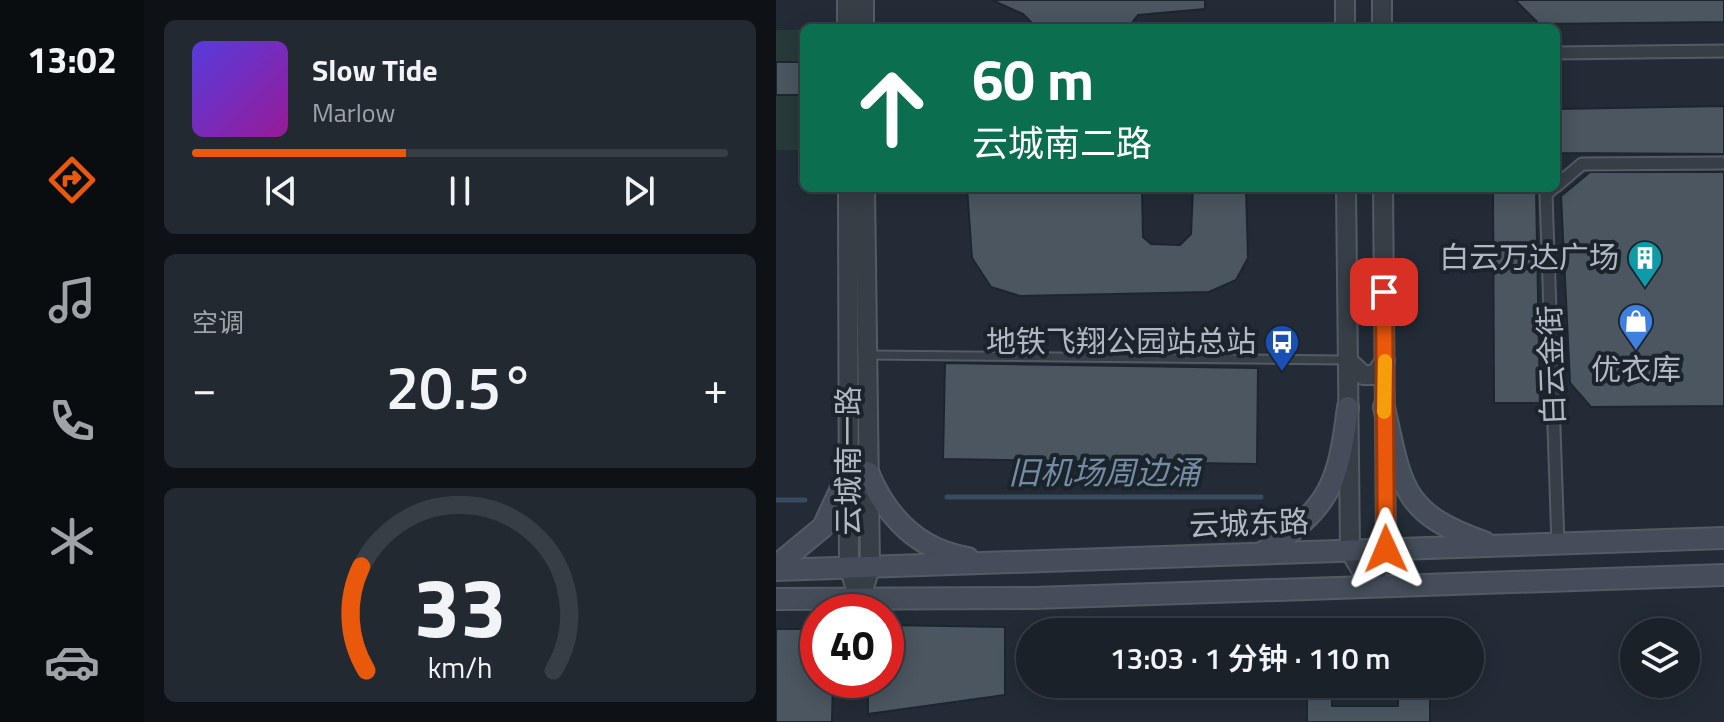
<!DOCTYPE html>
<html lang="zh">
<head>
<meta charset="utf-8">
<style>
  body { margin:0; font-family:"Titillium Web","Noto Sans SC",sans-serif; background:#232930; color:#f1f3f6; height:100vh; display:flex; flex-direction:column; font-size:30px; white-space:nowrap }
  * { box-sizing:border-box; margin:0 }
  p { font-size:26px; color:#9fa3a8 }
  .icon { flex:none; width:44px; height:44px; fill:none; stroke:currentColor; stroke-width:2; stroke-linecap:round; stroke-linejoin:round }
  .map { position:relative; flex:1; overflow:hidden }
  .side { display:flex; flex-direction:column; gap:20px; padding:20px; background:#0e1216; width:632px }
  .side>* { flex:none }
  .banner { position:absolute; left:24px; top:24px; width:760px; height:168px; border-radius:12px; box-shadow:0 4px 20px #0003,0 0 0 2px #383e45; background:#0b6e4f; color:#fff; overflow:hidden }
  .controls { position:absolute; left:844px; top:618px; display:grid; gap:16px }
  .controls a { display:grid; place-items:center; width:80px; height:80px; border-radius:50%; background:#1a2128; box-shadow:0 4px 20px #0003,0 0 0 2px #383e45; font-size:40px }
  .speed { position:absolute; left:24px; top:594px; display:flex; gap:16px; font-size:40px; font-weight:700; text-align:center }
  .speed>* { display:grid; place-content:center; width:104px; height:104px; border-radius:50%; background:#1a2128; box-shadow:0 4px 20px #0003,0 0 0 2px #383e45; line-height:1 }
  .speed .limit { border:12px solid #d22; background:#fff; color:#111 }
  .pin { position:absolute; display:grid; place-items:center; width:68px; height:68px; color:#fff; margin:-34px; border-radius:16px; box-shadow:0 4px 12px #0006 }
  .me { position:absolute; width:88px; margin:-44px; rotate:359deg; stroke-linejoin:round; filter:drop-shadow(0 0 6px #0008) }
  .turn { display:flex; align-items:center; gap:28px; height:168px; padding:0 40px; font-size:36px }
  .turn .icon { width:104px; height:104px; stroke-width:2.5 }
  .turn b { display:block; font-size:56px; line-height:68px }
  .big { font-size:60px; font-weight:600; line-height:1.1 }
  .side .widget { flex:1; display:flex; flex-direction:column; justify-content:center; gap:12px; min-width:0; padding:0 28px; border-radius:12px; background:#232930 }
  .side .dial { align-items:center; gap:0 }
  .dial svg { height:208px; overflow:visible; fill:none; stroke:#383e45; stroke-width:7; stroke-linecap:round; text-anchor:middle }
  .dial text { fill:#f1f3f6; stroke:none }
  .song { display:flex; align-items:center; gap:24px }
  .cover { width:96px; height:96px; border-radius:12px; background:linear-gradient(135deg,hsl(250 70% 55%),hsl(300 70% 35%)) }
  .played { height:8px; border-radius:4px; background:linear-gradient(90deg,#ea580c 40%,#383e45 40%) }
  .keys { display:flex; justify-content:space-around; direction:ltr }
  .heat { display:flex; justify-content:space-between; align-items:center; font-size:44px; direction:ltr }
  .trip { position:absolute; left:240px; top:618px; width:468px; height:80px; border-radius:40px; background:#1a2128; box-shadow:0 4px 20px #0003,0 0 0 2px #383e45; font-weight:600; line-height:80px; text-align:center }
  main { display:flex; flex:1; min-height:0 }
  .dock { display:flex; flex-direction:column; width:144px; justify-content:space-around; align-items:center; background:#0a0d10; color:#9fa3a8 }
  .dock .icon { width:56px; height:56px }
  .dock .on { color:#ea580c }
  .dock b { font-size:36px; color:#f1f3f6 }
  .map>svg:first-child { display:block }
  .green { fill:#273a39 }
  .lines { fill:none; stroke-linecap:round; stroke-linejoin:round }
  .stream { stroke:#394b5e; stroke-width:5 }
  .building { fill:#4b5661; stroke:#1d252d; stroke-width:2 }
  .service-casing { stroke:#535c64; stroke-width:11 }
  .pedestrian-casing { stroke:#535c64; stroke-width:15 }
  .tertiary-casing { stroke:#535c64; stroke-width:22 }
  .secondary-casing { stroke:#535c64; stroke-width:24 }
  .service { stroke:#363e46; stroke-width:7 }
  .pedestrian { stroke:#363e46; stroke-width:11 }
  .tertiary { stroke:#363e46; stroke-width:18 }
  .secondary { stroke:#444d59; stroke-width:20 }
  .route-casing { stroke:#983908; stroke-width:20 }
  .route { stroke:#ea580c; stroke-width:14 }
  .slow { stroke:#f59e0b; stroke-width:14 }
  .labels { text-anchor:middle; stroke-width:8; stroke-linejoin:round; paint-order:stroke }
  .poi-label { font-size:30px; fill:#b0b9c3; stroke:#1b232b; text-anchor:end }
  .street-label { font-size:30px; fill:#b0b9c3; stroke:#1b232b }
  .water-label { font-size:32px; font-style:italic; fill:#748ba4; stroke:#1b232b }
</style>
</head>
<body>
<main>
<nav class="dock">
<b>13:02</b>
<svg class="icon on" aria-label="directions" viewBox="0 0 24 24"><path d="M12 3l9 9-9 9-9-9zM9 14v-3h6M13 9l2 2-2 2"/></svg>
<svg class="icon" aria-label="music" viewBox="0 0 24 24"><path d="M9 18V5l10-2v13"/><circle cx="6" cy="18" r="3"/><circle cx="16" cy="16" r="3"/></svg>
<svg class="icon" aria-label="phone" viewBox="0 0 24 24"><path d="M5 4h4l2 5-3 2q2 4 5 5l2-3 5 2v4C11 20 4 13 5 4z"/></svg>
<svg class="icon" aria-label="climate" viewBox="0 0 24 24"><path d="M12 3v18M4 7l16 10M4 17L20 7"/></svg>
<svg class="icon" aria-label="car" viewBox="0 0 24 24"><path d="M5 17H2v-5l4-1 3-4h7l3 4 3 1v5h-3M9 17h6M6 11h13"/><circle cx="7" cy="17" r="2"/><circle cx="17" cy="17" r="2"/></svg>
</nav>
<section class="side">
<div class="widget">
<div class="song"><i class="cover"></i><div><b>Slow Tide</b><p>Marlow</p></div></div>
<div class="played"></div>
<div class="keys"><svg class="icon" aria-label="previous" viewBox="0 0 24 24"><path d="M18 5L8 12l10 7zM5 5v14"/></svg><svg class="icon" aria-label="pause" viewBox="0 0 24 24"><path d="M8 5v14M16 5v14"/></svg><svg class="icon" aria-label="next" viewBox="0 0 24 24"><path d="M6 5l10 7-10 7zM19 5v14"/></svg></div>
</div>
<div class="widget"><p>空调</p>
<div class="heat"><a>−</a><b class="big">20.5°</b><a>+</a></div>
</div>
<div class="widget dial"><svg viewBox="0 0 100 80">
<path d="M14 69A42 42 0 1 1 86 69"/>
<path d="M14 69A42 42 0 0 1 12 29" stroke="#ea580c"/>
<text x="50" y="56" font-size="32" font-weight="700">33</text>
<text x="50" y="72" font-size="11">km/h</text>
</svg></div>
</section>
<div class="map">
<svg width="948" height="722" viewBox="0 0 948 722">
  <rect width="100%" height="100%" fill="#232c36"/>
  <rect class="green" x="0" y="30" width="28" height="120"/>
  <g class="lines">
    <g class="stream">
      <path d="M171,497h314"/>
      <path d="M0,500h29"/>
    </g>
  </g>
  <g class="building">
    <path d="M216,0h213v9l-67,6 -10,13h-91l-14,-14z"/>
    <path d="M739,0h209v22l-185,2z"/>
    <rect x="0" y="62" width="28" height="33"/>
    <path d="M948,106v48l-168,-1v-44z"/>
    <path d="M814,172h134v234l-133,1 -21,-24 -9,-187z"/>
    <path d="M191,188h175l1,49 8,7 29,1 11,-11 2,-46h53l2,70 -12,22 -27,12 -189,4 -29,-9 -19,-29z"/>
    <path d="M717,188h43l4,215h-46z"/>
    <path d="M169,363l313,5 -1,96 -314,-5z"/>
    <path d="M110,625l119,2v68l-137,19v-34h18z"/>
    <path d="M0,629h42v51h15l-1,42h-56z"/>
    <path d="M531,684h25v22h66v-22h32v38h-123z"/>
  </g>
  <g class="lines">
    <g class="service-casing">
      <path id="service" d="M94,355l475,5"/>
    </g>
    <g class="pedestrian-casing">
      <g id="pedestrian">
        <path d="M780,53l168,-2"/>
        <path d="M780,186l26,-22 142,-1"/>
        <path d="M777,188l-7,6 12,351"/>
      </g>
    </g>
    <g class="tertiary-casing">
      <g id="tertiary">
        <path d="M71,0v28"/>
        <path d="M88,0v28"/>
        <path d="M569,0v28"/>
        <path d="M606,28v-28"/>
        <path d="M72,188l1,379 11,34"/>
        <path d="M570,188l4,363 21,35"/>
        <path d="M571,360l16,15h12l10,-14"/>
        <path d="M595,586l15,-37 -3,-361"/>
        <path d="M84,601l10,-34 -5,-379"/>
      </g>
    </g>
    <g class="secondary-casing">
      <g id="secondary">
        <path d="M608,407c18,80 17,106 100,135"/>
        <path d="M92,472c18,44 50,78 100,86"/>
        <path d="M486,553c67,-46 76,-65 86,-146"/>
        <path d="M0,566l47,-39 26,-56"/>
        <path d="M0,570l948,-32"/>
        <path d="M0,599l258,-1 690,-23"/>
      </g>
    </g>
    <use href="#service" class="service"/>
    <use href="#pedestrian" class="pedestrian"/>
    <use href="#tertiary" class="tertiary"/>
    <use href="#secondary" class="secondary"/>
  </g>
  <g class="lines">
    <g class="route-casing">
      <path id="route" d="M608,292l2,257"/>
    </g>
    <use href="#route" class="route"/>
    <path class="slow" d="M608,412l1,-51"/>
  </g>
  <defs>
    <g id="building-pin" transform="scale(1.8)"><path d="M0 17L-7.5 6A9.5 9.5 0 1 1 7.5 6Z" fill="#0f9aa8" stroke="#1b232b"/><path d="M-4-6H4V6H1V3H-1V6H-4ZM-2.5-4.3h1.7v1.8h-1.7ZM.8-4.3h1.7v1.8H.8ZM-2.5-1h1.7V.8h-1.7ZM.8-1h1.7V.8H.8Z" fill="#fff"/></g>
    <g id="shop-pin" transform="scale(1.8)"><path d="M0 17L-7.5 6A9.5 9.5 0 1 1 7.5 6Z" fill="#3f7fe0" stroke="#1b232b"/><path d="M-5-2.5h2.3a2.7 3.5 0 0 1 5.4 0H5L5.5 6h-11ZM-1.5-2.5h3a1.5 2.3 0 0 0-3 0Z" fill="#fff"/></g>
    <g id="bus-pin" transform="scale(1.8)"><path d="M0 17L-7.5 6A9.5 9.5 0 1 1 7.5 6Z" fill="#1a4fb4" stroke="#1b232b"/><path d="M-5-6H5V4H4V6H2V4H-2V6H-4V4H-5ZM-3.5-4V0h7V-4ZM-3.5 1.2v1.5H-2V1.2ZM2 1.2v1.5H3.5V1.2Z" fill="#fff"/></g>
  </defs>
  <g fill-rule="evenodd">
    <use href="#building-pin" x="869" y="258"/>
    <use href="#shop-pin" x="860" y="321"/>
    <use href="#bus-pin" x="506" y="342"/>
  </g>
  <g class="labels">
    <g class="poi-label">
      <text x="843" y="268">白云万达广场</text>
      <text x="480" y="352">地铁飞翔公园站总站</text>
      <text x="860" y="380" text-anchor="middle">优衣库</text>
    </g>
    <g class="street-label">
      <text transform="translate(776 365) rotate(-92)" y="10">白云金街</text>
      <text transform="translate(73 461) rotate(-90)" y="10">云城南一路</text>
      <text transform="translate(473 524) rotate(-2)" y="10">云城东路</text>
    </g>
    <g class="water-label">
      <text x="328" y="484">旧机场周边涌</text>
    </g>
  </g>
</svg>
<div class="controls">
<a><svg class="icon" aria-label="layers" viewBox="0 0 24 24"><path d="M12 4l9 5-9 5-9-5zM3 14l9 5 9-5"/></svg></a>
</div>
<div class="speed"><div class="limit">40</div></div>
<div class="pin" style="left:608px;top:292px;background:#d93025"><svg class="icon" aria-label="arrive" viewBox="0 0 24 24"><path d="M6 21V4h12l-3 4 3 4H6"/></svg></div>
<svg class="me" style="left:610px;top:549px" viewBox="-20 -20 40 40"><path d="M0-17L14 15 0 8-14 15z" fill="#ea580c" stroke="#fff" stroke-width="4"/></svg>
<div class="trip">13:03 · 1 分钟 · 110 m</div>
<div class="banner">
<div class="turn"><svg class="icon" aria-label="ahead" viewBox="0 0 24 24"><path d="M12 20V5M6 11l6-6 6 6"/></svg><div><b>60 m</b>云城南二路</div></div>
</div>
</div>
</main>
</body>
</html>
